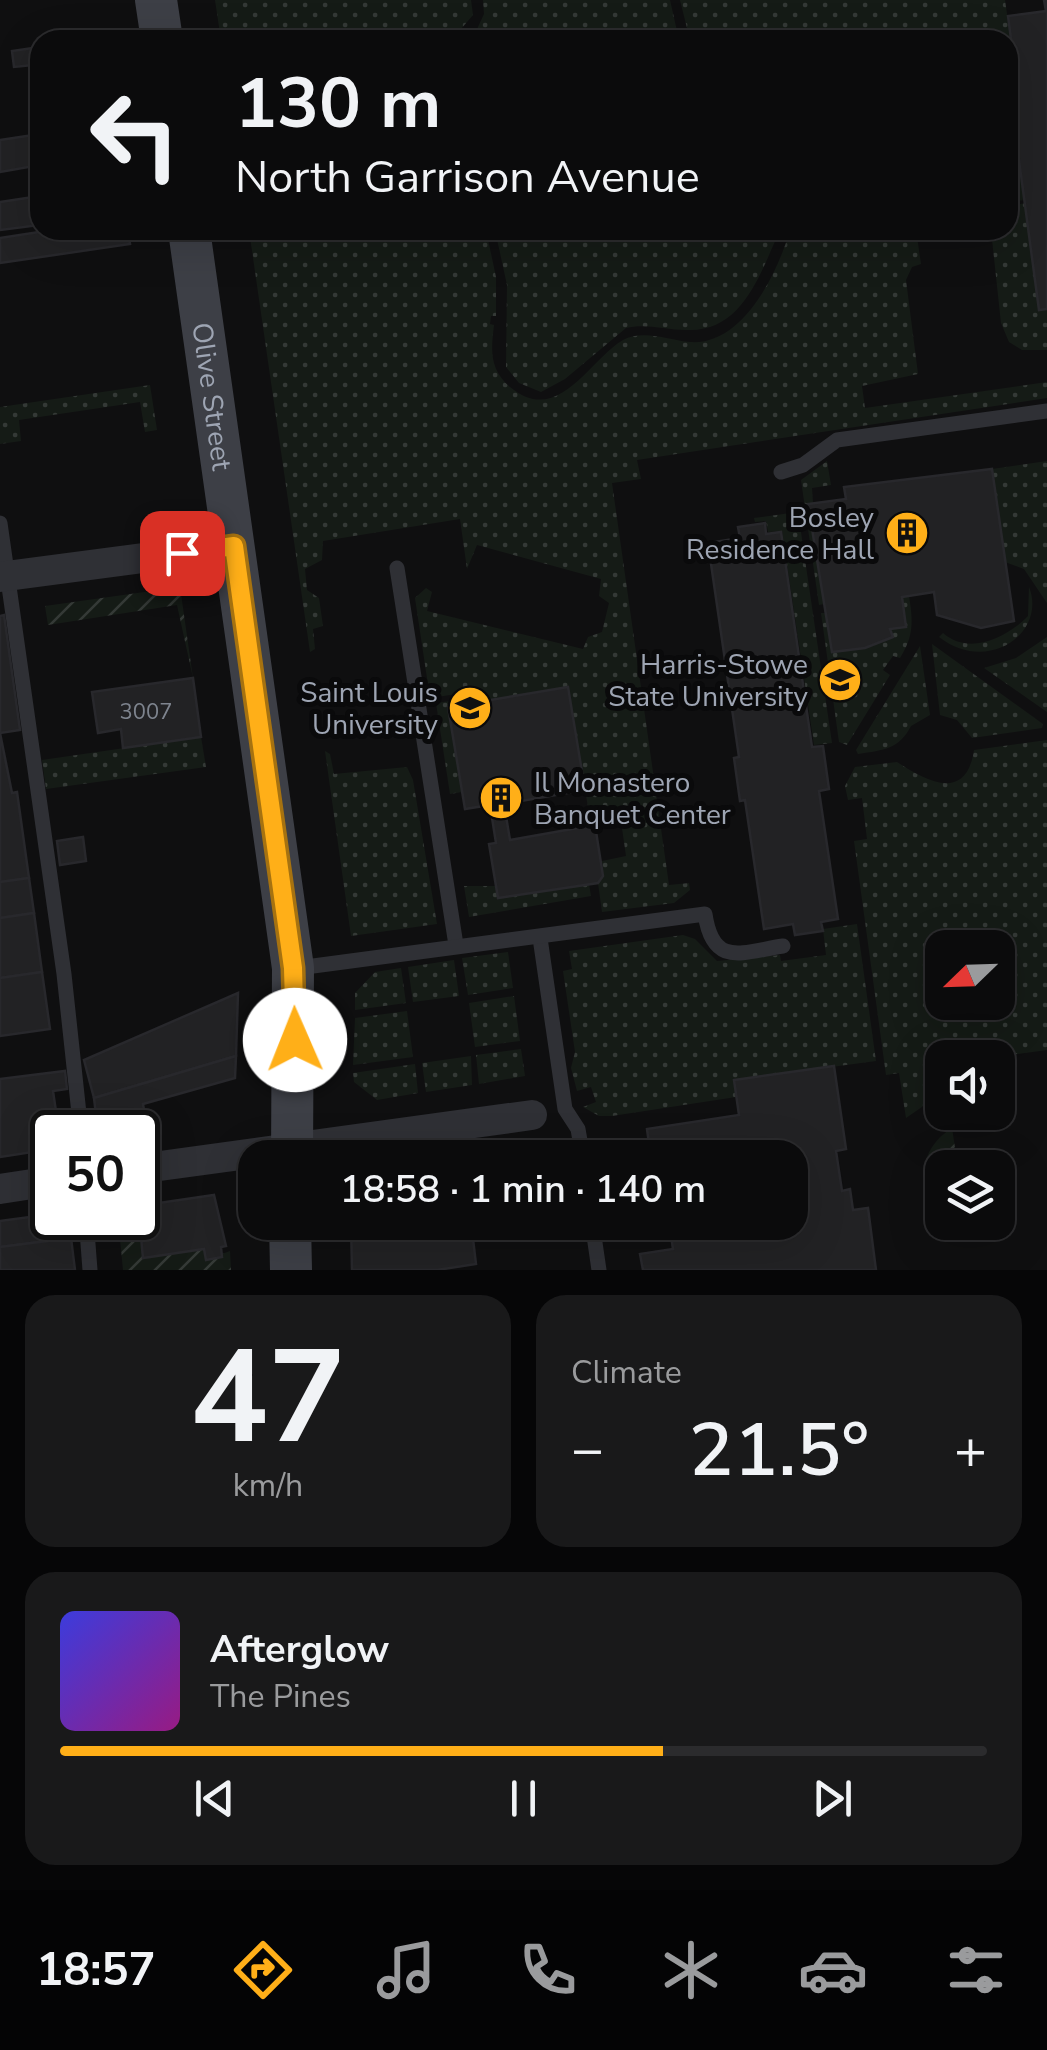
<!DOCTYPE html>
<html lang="en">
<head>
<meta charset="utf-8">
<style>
  body { margin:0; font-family:"Nunito Sans",sans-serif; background:#19191a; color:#f1f3f6; height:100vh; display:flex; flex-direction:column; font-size:38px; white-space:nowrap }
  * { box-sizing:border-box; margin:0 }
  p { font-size:32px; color:#9a9b9d }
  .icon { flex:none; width:55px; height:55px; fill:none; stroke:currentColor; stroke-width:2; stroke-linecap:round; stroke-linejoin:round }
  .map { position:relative; height:1270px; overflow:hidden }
  .side { display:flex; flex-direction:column; gap:25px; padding:25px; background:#060607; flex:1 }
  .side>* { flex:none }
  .banner { position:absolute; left:30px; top:30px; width:988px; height:210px; border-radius:30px; box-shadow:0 10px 40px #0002,0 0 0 2px #2b2b2d; background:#0b0b0c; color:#f1f3f6; overflow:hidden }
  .needle { width:65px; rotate:247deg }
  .tools { position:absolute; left:925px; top:930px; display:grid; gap:20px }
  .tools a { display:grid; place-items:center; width:90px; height:90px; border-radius:20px; background:#0b0b0c; box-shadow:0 10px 40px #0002,0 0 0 2px #2b2b2d; font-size:50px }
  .speed { position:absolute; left:30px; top:1110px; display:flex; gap:20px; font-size:50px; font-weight:700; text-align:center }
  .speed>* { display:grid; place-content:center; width:130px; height:130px; border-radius:50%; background:#0b0b0c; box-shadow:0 10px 40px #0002,0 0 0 2px #2b2b2d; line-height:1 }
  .speed .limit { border:5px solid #111; border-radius:15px; background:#fff; color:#111 }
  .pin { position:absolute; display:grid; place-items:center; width:85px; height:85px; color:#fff; margin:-42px; border-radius:20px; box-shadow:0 5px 15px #0006 }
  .me { position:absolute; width:110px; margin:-55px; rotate:359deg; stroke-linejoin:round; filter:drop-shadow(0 0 8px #0008) }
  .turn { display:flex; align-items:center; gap:35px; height:210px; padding:0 40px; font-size:45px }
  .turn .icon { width:130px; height:130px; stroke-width:2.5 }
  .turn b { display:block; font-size:70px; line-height:85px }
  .big { font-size:75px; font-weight:600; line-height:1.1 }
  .side .widget { flex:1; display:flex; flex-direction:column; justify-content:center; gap:15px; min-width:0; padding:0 35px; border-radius:30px; background:#19191a }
  .side .dial { align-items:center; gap:0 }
  .dial b { font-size:130px; line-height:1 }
  .song { display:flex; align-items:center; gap:30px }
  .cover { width:120px; height:120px; border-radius:15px; background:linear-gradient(135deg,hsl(240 70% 55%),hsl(310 70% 35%)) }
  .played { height:10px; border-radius:5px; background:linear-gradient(90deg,#ffaf18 65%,#2b2b2d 65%) }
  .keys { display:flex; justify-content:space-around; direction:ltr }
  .heat { display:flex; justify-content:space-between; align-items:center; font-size:55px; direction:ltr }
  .side .tiles { flex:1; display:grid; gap:25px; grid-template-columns:1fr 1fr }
  .widget:last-child { grid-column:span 2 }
  .trip { position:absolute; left:238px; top:1140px; width:570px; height:100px; border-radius:30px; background:#0b0b0c; box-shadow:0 10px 40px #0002,0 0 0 2px #2b2b2d; font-weight:600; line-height:100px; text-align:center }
  .menu { display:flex; height:160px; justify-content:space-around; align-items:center; background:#040405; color:#9a9b9d }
  .menu .icon { width:70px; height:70px }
  .menu .on { color:#ffaf18 }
  .menu b { font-size:45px; color:#f1f3f6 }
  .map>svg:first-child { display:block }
  .grass { fill:url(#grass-dots); fill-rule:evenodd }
  .garden { fill:url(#garden-furrows) }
  .building { fill:#222224; stroke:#28282c; stroke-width:2.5 }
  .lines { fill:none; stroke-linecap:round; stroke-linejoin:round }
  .lane { stroke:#2f3035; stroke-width:15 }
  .street { stroke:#2f3035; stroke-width:30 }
  .secondary { stroke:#3d3f46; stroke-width:42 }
  .route-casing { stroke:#a67210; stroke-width:25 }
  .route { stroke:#ffaf18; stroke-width:18 }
  .labels { text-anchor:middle; stroke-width:10; stroke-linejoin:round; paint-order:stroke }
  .number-label { font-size:22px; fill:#7e848e }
  .street-label { font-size:28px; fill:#9ea5b3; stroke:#0a0a0b }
  .poi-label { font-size:28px; fill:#9ea5b3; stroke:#0a0a0b; text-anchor:end }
</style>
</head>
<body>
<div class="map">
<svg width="1047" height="1270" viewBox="0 0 1047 1270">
  <defs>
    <pattern id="grass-dots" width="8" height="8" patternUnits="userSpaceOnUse" patternTransform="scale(2.5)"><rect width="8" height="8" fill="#151b16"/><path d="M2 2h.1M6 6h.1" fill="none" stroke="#343936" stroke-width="1.8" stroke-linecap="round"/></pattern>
    <pattern id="garden-furrows" width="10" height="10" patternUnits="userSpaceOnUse" patternTransform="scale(2.5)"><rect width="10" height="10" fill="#151b16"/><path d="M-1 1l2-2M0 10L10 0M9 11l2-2" fill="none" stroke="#343936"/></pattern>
  </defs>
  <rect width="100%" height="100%" fill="#0f0f10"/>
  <g class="grass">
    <path d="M215,0h256l2,15 -12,14 4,4 -3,7h-241z"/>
    <path d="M483,0h187l9,40h-207l12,-26z"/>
    <path d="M680,0h325l10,70 -7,2v-32h-318z"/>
    <path d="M1008,78l17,122 -17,2z"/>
    <path d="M1026,203l21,106v41h-25l-13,-8 -8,-19 -10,-93h17v-24z"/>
    <path d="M249,230h237l10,47v39h-5l-1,8 4,1c-3,25 -5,44 16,62 48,40 78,-26 113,-47 20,-11 46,0 67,2 53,4 88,-70 100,-112h126l5,34 -9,3 -6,13 12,94 -56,12 3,22 182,-26v16l-410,62 4,19 -29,4 57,402 20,-2 1,7 -16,13 -72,9 -4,-29 5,-7 -1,-15 24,-5 -5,-35 -48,8 1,-13 14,-9 -20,-119 -83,13 -2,-11 -53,8 -15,-100 11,-10 6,4 -5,19 156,38 5,-12 14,-5 7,-29 -10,-7 2,-17 -124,-34 -10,24 -7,-50 -137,22 -1,19 -17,9 2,21 12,8 4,28 -10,3 2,20 -5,3z"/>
    <path d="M495,230h285c-19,41 -36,100 -90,100 -21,1 -43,-7 -64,-2l-61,51 -24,13 -22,-9 -13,-16 1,-82z"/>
    <path d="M150,385l7,45 -12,2 -5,-30 -121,18 2,21 -21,3v-37z"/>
    <path d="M827,461l4,24 -19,3 1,15 -5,2 16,99 -5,1 -18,-125z"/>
    <path d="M1047,461v142l-23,-34 -19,-7 -13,-93z"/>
    <path d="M798,512l34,231 -18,2 -32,-214 -14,1 -2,-11 -11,1 -1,-4z"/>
    <path d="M1029,587c18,46 -41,88 -90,50l4,-4c26,23 64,5 85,-17z"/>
    <path d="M909,596c4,25 5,40 -9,62l-7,-2 -10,14 7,5 -43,70 -8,-3 -18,-129h5l6,39 33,-4 28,-11 -3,-8 16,-2 -4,-30z"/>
    <path d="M1047,637v75l-63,-44 32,-10z"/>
    <path d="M932,644l111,80 -1,4 -70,10 -15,-18 -17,-5z"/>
    <path d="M920,646l10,69 -19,11c-12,23 -27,24 -53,28l-2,-4z"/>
    <path d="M473,698l-11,94 -12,2 -14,-91z"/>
    <path d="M201,737l5,30 -160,22 -4,-29z"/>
    <path d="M1047,740v310l-52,7 -53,1v35l-36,25 -7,-45 -13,2 -32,-234 13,-2 -5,-41 -14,2 -3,-14 10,-19 42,-5c28,18 69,42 77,-12zM942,948h56v54h-56z"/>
    <path d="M325,751l5,3 4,20 73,-7 6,13 24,144 -86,12z"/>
    <path d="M589,884l2,12 -122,21 -5,-31h32l2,12z"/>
    <path d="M857,924l19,137 -142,19 2,17 -124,19h-13l-16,-9 13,-5 -5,-15 -14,4 -6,-23 4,-16 -12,-81 9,-2 -3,-18 114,-16 12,4 22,22 63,-6 1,6 45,-6 -3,-26z"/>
    <path d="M508,952l5,36 -45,7 -6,-37z"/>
    <path d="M454,960l5,36 -46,6 -5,-35z"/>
    <path d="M401,968l5,35 -51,7v-17l20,-21z"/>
    <path d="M514,996l6,45 -45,6 -6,-44z"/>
    <path d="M407,1011l6,46 -60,8 2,-47z"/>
    <path d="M521,1049l4,27 -46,8 -3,-29z"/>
    <path d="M471,1056l1,29 -46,7 -4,-29z"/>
    <path d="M415,1064l3,29 -41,7 -23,-18 -1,-9z"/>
  </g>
  <g class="garden">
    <path d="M180,587l13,91 -16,-73 -129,20 -3,-19z"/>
    <path d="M952,1128l6,39 -16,1v50c-28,-28 -24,-69 10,-90z"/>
    <path d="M118,1218h19l6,40 61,-9 2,11 24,-9 1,19h-108z"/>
  </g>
  <g class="building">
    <path d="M1044,0h3v309l-8,1 -31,-232v-6l7,-2 -7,-54 38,-5z"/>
    <path d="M40,47v54h-2l-5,-36 -19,2 -2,-16z"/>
    <path d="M40,134v31l-40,7v-32z"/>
    <path d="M40,196v29l-40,5v-28z"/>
    <path d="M52,230h76l2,14 -130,19v-25z"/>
    <path d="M992,469l22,152 -33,7 -44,-13 -3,-23 -32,5 4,30 -16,2 3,8 -28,11 -33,4 -24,-148 38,-5 -2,-12z"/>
    <path d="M765,523l1,11 15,-2 31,215 11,-1 6,43 -10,2 19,128 -17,3 2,9 -28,4 -2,-11 -29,5 -19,-129 -5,1 -6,-43 5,-1 -31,-214 32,-5 -2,-11z"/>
    <path d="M4,615l16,115 -20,3v-117z"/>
    <path d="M193,678l8,59 -78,11 -2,-19 -23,4 -6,-41z"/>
    <path d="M568,687l17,103 -81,14 6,36 85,-15 8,51 -5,7 -100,15 -9,-54 7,-1 -6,-38 -25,4 -17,-102z"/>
    <path d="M0,733l12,60 5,-1 12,86 -29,4z"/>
    <path d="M83,837l3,24 -26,4 -3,-24z"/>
    <path d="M29,878l5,35 -34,5v-36z"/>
    <path d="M34,913l8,59 -42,6v-60z"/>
    <path d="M42,972l8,57 -50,7v-58z"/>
    <path d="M238,993l-2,63 -142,42 -10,-38z"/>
    <path d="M236,1056l-1,22 -92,26 5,31 -50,-3 -4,-34z"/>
    <path d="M834,1066l12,83 -10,2 6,40 8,-2 3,21 15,-2 8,62h-233l-3,-16 33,-5 -4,-27h121v-64h-139l-4,-29 92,-14 -5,-35z"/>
    <path d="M65,1071l2,18 -14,2 6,41h-7v17l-52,8v-78z"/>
    <path d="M214,1195l12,51 -5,1 1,10 -16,3 -2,-11 -61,9 -5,-52z"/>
    <path d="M52,1214l22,4 3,19 -77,10v-26z"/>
    <path d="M351,1222h120l5,42 -39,6h-85z"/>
    <path d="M71,1238l4,32h-75v-23z"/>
  </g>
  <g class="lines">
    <g class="lane">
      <path d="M781,472l22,-7 34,-25 210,-29"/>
      <path d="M0,523l64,451 17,158"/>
      <path d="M397,568l59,377"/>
      <path d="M540,938l25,171 13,20 5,29"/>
      <path d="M298,968l407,-54c8,54 37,38 78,32"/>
      <path d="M86,1218l4,52"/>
      <path d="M592,1222l7,48"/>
    </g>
    <g class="street">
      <path d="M0,577l234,-31"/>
      <path d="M138,1169l394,-54"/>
      <path d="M0,1189l52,-8"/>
    </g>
    <g class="secondary">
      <path d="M156,0l6,40"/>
      <path id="s1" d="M189,230l104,738 -1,190"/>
      <path d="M290,1222l1,48"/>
    </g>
  </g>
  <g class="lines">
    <g class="route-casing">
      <path id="route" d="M182,553l52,-7 59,422 2,72"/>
    </g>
    <use href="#route" class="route"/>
  </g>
  <defs>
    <g id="building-disc" transform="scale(2.25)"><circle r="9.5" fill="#ffaf18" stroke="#0a0a0b"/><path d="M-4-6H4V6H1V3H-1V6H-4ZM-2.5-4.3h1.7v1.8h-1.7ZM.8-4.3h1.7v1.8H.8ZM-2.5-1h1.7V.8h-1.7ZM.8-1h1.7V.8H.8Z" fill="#111"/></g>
    <g id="university-disc" transform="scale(2.25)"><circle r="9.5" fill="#ffaf18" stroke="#0a0a0b"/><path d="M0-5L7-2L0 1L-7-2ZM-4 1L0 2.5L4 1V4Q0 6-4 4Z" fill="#111"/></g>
  </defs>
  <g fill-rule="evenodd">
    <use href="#building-disc" x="907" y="533"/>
    <use href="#university-disc" x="840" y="680"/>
    <use href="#university-disc" x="470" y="708"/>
    <use href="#building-disc" x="501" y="798"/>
  </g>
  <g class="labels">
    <g class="number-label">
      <text x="146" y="719">3007</text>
    </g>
    <g class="street-label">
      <text dy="10" stroke="none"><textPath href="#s1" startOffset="168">Olive Street</textPath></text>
    </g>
    <g class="poi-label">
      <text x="874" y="527">Bosley<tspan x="874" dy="32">Residence Hall</tspan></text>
      <text x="808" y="674">Harris-Stowe<tspan x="808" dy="32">State University</tspan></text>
      <text x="438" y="702">Saint Louis<tspan x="438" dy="32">University</tspan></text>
      <text x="534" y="792" text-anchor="start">Il Monastero<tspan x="534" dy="32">Banquet Center</tspan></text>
    </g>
  </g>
</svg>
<div class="tools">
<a><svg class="needle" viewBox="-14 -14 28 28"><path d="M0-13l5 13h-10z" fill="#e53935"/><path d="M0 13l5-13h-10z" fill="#9a9b9d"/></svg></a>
<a><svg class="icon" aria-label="sound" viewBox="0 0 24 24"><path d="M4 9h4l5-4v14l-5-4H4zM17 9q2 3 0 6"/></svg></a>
<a><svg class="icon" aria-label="layers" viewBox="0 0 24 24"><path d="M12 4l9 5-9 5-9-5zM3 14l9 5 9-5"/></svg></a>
</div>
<div class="speed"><div class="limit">50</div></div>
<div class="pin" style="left:182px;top:553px;background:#d93025"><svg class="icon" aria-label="arrive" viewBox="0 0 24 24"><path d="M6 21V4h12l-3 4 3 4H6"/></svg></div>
<svg class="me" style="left:295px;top:1040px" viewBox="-20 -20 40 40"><circle r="19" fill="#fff"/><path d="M0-13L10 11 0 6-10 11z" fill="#ffaf18"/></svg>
<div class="trip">18:58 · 1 min · 140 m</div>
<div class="banner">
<div class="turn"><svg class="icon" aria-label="left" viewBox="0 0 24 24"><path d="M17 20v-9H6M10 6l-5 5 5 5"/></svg><div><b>130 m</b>North Garrison Avenue</div></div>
</div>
</div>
<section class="side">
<div class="tiles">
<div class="widget dial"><b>47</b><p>km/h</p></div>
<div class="widget"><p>Climate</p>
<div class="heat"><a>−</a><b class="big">21.5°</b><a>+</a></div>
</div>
<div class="widget">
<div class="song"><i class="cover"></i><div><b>Afterglow</b><p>The Pines</p></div></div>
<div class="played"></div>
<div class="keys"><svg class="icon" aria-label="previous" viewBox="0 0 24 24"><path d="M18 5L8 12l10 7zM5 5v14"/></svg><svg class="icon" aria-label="pause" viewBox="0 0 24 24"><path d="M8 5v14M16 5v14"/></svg><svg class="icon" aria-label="next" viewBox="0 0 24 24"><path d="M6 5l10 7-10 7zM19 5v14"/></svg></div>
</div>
</div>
</section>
<nav class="menu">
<b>18:57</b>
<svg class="icon on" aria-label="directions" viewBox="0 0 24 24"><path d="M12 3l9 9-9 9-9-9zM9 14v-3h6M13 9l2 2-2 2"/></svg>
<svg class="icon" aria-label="music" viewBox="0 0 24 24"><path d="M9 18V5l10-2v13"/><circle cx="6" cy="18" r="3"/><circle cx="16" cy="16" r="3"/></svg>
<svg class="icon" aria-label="phone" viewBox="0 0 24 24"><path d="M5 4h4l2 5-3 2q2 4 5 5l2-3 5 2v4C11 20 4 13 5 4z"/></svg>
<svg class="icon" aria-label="climate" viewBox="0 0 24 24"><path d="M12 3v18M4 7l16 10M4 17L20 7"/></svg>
<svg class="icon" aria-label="car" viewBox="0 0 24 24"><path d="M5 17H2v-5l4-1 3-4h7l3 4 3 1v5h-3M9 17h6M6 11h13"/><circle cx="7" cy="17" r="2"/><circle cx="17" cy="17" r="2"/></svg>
<svg class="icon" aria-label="filters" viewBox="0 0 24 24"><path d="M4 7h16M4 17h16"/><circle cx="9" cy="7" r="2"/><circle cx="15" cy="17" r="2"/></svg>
</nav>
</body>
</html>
